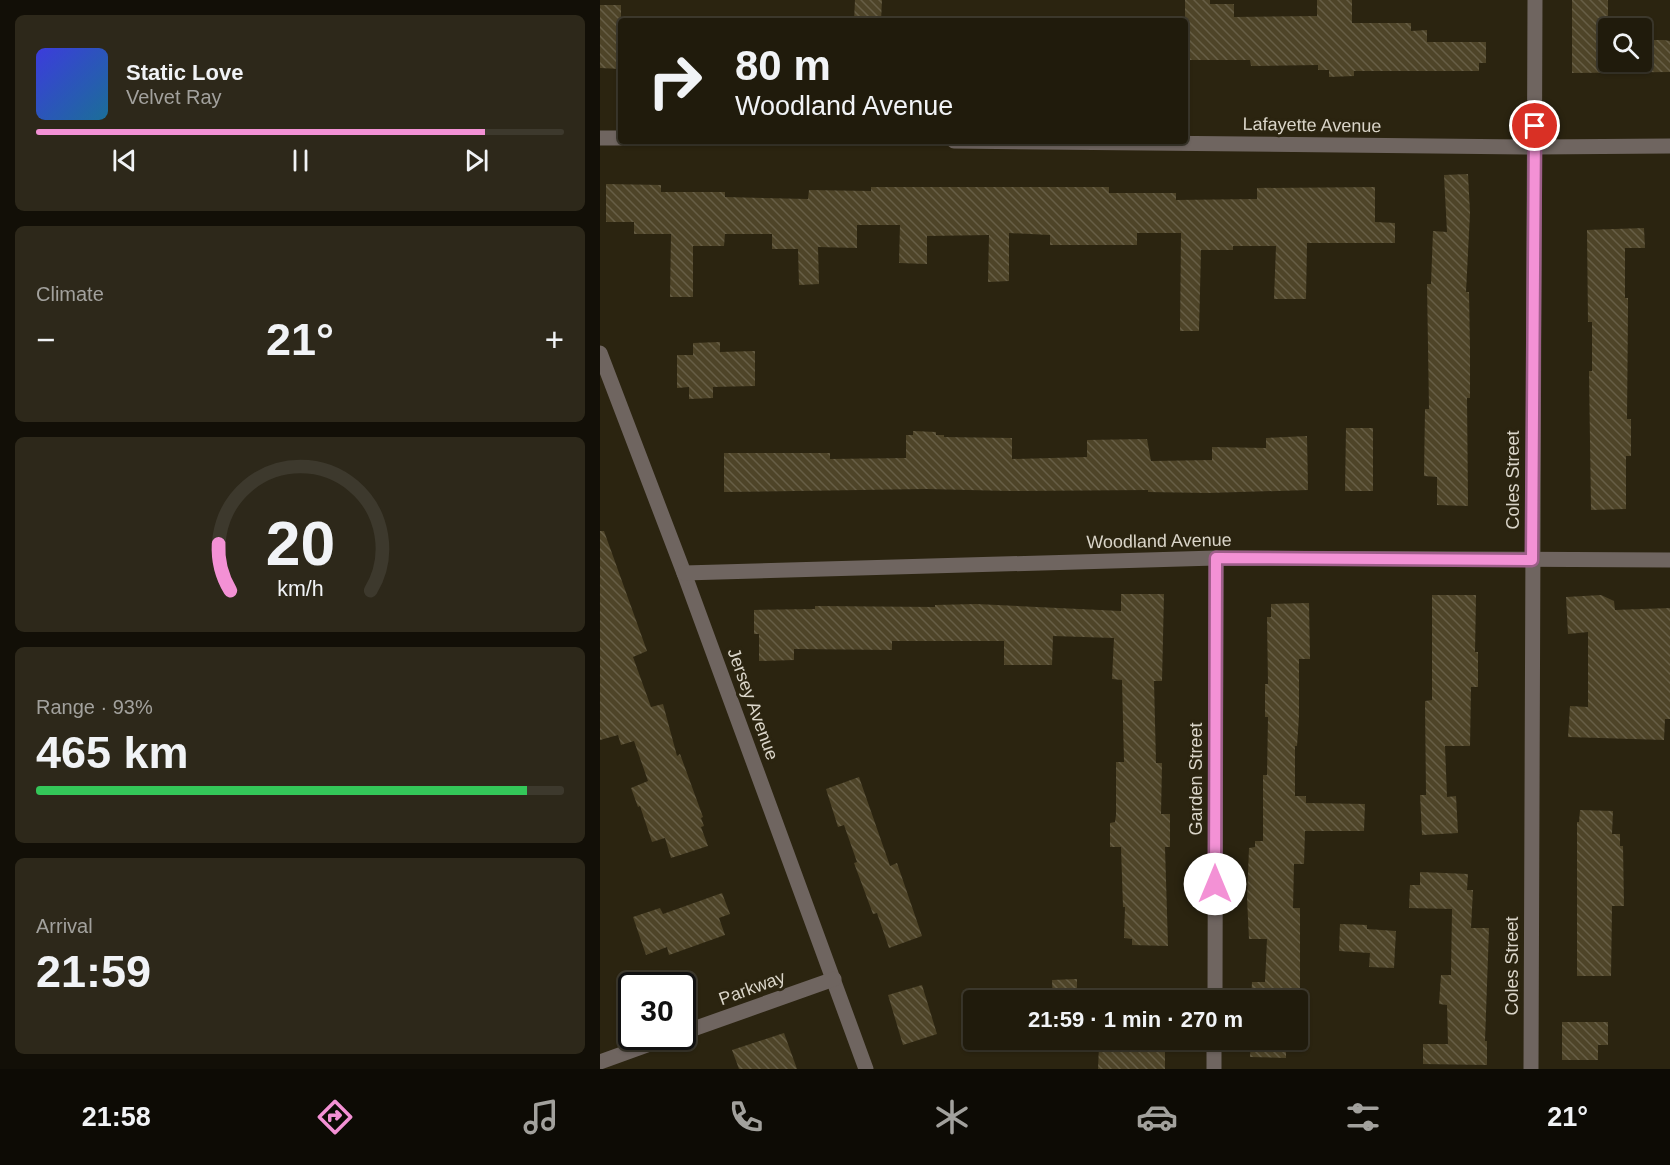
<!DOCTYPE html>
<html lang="en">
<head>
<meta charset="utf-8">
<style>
  body { margin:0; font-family:Arial,sans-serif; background:#2d281a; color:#f1f3f6; height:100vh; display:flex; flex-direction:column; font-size:22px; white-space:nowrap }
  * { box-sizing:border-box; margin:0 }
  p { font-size:20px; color:#a2a19d }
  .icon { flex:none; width:33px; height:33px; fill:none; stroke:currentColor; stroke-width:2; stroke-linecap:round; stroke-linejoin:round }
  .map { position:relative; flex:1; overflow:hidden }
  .side { display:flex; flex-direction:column; gap:15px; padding:15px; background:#120f07; width:600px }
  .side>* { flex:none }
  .banner { position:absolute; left:18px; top:18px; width:570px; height:126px; border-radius:6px; box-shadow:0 2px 4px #0004,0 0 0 2px #3d392d; background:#201b0c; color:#f1f3f6; overflow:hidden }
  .buttons { position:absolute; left:998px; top:18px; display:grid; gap:12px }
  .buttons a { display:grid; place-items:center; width:54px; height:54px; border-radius:6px; background:#201b0c; box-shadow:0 2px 4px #0004,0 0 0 2px #3d392d; font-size:30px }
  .speed { position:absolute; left:18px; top:972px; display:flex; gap:12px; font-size:30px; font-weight:700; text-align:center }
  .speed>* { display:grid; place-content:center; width:78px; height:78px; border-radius:50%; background:#201b0c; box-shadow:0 2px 4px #0004,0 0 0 2px #3d392d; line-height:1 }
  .speed .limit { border:3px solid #111; border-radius:9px; background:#fff; color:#111 }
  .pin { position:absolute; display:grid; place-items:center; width:51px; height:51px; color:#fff; margin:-26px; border:3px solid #fff; border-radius:50%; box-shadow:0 2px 6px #0007 }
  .me { position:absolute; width:66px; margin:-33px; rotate:0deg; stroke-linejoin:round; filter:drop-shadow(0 0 4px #0008) }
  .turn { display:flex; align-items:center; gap:21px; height:126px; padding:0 18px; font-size:27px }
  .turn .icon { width:78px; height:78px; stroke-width:2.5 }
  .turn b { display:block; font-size:42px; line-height:51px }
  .big { font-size:45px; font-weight:700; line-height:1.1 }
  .side .card { flex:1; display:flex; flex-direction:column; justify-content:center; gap:9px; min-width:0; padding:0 21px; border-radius:9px; background:#2d281a }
  .side .dial { align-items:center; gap:0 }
  .dial svg { height:156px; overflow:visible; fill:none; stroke:#3d392d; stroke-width:7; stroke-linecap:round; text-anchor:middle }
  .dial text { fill:#f1f3f6; stroke:none }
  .song { display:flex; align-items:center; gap:18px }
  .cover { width:72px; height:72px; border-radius:9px; background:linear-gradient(135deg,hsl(240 70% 55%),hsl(200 70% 35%)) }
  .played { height:6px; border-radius:3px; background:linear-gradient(90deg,#f391d5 85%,#3d392d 85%) }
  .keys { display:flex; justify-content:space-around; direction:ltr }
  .heat { display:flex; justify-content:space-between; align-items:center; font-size:33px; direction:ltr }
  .charge { height:9px; border-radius:4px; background:linear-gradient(90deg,#34c759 93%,#3d392d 0) }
  .trip { position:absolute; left:363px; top:990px; width:345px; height:60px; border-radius:6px; background:#201b0c; box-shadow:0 2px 4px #0004,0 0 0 2px #3d392d; font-weight:700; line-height:60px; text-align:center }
  .dock { display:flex; height:96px; justify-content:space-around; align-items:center; background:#0d0b05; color:#a2a19d }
  .dock .icon { width:42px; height:42px }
  .dock .selected { color:#f391d5 }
  .dock b { font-size:27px; color:#f1f3f6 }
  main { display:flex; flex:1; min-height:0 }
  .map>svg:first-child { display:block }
  .building { fill:url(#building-back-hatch) }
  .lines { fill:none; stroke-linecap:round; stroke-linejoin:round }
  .minor { stroke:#6f6560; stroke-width:15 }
  .route-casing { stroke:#9e5e8a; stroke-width:15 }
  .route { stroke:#f391d5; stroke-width:10 }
  .labels { text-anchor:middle; stroke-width:6; stroke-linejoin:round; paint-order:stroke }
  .street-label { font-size:18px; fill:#dad5c9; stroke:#2b2410 }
</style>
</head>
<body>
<main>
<section class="side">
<div class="card">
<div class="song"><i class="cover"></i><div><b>Static Love</b><p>Velvet Ray</p></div></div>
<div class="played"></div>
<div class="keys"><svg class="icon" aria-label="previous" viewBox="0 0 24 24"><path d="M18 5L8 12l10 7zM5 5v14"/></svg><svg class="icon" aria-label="pause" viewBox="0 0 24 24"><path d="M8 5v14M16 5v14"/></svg><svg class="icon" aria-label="next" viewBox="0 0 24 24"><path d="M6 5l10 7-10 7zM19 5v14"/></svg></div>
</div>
<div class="card"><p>Climate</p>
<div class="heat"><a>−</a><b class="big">21°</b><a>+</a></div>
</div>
<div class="card dial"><svg viewBox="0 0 100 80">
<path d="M14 69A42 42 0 1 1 86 69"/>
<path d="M14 69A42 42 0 0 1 8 45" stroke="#f391d5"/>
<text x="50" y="56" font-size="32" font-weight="700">20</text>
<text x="50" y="72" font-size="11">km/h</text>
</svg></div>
<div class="card"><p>Range · 93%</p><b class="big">465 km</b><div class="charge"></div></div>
<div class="card"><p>Arrival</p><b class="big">21:59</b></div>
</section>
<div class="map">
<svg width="1070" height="1069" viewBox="0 0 1070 1069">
  <defs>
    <pattern id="building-back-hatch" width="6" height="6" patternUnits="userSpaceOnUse" patternTransform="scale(1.5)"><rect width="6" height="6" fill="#4e4428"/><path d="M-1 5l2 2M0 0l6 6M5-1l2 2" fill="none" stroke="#675e46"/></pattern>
  </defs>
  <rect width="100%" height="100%" fill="#2b2410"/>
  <g class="building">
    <path d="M255,0h27l-1,21h-27z"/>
    <path d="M585,0h25v4h24v13l83,-1v-16h35v23h59v8l16,-1v12h59v21h-7v8h-125v5l-25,1v-7h-11v-5l-67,1 -1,-6h-65z"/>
    <path d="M972,0h36v62h33v-22h23l6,1v31l-98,1z"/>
    <path d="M0,5h21v64l-21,-1z"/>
    <path d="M868,174l2,39 -4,79h3l1,58v48h-3l1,108 -31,-1v-28l-13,-1 1,-67h4l-2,-125h4l2,-53 14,1 -3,-57z"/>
    <path d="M6,184l55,1v7h64v5l83,2 1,-9 62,1v-4h238v6h67v7l81,-1v-11l118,-1v35l20,1v20h-88l-1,56h-32l2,-53h-43v4h-32l-2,81h-19l1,-98h-44v12h-87v-10l-41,-2v48l-21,1 1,-47 -62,1v28l-28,-1 1,-38h-43v23l-39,-1 1,37 -20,1 -1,-36h-26v-15h-47l-1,12h-31v51h-23l1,-63h-37v-12h-28z"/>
    <path d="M1044,228l1,20h-20v50h3v9l-1,112h4v37h-5v53l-35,1 -2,-139h3v-49h-4l-1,-92z"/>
    <path d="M120,342v10l35,-1v35l-42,1v11l-24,1v-12l-12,1v-33h16v-12z"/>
    <path d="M746,428h27v63h-28z"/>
    <path d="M313,431l23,1v3h8v2l68,1v21l75,-2v-17l60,-1 4,22 61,-1v-13l54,1v-10l41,-2 1,54 -100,3 -60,-1v-2l-137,1 -85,-2 -202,3v-39h106v6l76,-1v-23h7z"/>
    <path d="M0,531h4l43,120 -14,6 18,50 12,-3 14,52 3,-2 23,63 -2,1 3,8 -3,1 7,19 -37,12 -6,-20 -13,4 -12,-36 -2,1 -7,-19 17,-7 -14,-40 -13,4 -3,-10 -18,5z"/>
    <path d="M521,594h43l-2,87h-8l2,82h6l-1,51h9v33h-5l3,99 -36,-1v-6l-8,-1 1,-31h-2l-2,-60h-11v-24l5,-1 1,-7v-53h8l-2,-82 -10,-1 2,-41 -61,-2 -1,29h-48v-24h-112v9l-98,-1v11l-35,1v-27h-5v-24l61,-1v-3l120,1v-2l41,-1 145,7z"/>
    <path d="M832,595h44l-1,57h3v35h-7l-1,59h-25l2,51 9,-1 2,37 -36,2 -2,-40h6l-1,-94 7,-1z"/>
    <path d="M1001,595l13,6 1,9 55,-2v111h-5l-1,21 -96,-3 2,-31 18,1v-75l-20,2 -2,-37z"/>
    <path d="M709,603l1,56h-11v57l-2,30h-2v50h11v7l59,1 -1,27h-59l-1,33h-10l-1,44h7v101h-2v-9h-47l1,-18h13l2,-43h-18l-2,-41 2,-50 6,-1v-6h8v-66h4l1,-58h-3v-33h3l-1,-67h4v-13z"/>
    <path d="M259,777l31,89 7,-3 25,73 -33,12 -12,-35 -4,1 -19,-51 3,-1 -13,-37 -6,2 -12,-38z"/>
    <path d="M980,810l33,1 -1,23h8v12h3l1,60h-12l-1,70h-34v-154h2z"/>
    <path d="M820,872l48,2 -1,16h6l-2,38h18l-4,113h2v24l-64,-1v-20h25l-1,-39 -8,-1 2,-29h10l1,-66 -43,-1 1,-23h10z"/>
    <path d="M122,893l8,21 -11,4 6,17 -56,20 -2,-8 -21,8 -13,-38 27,-9 3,6z"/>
    <path d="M740,924l27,1v4l29,2 -2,37 -25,-1 1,-14 -31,-2z"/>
    <path d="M477,979v21h-24l-1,-20z"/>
    <path d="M322,985l15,49 -34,11 -15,-50z"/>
    <path d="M962,1022h46v23h-10v15h-36z"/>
    <path d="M184,1033l13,36h-58l-7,-19z"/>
    <path d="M651,1040h35v18l-36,-1z"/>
    <path d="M499,1046l66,1v22h-67z"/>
  </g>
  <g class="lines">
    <g class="minor">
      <path d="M0,138h21"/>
      <path d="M354,141l581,6 135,-1"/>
      <path d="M0,353l84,220 182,496"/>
      <path d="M84,573l532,-15 454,2"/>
      <path d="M615,1000l1,-442"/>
      <path d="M82,1033l152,-54"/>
      <path d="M0,1062l72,-26"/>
      <path d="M614,1069v-29"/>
      <path d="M931,1069l4,-1069"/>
    </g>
  </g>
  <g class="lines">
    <g class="route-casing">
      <path id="route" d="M615,884l1,-326 316,2 3,-434"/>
    </g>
    <use href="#route" class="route"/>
  </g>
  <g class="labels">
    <g class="street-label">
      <text transform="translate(712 125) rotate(1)" y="6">Lafayette Avenue</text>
      <text transform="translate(913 480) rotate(-90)" y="6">Coles Street</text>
      <text transform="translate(559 541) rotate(-1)" y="6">Woodland Avenue</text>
      <text transform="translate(153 704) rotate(70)" y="6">Jersey Avenue</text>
      <text transform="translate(596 779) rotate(-90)" y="6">Garden Street</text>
      <text transform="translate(912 966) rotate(-90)" y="6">Coles Street</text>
      <text transform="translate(152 988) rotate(-20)" y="6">Parkway</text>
    </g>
  </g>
</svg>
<div class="buttons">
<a><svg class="icon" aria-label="search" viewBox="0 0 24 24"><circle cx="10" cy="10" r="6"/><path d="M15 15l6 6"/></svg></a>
</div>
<div class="speed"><div class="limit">30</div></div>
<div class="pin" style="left:935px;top:126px;background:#d93025"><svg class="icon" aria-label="arrive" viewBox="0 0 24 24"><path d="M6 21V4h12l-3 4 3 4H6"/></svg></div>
<svg class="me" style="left:615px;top:884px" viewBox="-20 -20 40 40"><circle r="19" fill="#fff"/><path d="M0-13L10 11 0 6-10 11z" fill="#f391d5"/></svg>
<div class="trip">21:59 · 1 min · 270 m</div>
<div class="banner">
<div class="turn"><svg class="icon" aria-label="right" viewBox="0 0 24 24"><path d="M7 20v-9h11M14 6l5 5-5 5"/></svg><div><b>80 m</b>Woodland Avenue</div></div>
</div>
</div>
</main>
<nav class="dock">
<b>21:58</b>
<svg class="icon selected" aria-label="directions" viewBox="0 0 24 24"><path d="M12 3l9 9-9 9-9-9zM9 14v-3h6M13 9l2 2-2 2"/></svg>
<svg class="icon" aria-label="music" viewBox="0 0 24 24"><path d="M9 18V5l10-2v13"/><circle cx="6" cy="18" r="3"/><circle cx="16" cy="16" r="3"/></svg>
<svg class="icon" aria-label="phone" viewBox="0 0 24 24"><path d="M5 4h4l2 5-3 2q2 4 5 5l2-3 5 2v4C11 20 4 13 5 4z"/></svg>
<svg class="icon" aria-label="climate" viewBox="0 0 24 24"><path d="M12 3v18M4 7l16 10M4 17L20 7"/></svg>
<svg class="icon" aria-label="car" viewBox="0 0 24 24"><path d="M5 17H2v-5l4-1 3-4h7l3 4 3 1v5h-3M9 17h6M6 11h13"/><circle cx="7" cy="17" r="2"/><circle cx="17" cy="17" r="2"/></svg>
<svg class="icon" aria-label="filters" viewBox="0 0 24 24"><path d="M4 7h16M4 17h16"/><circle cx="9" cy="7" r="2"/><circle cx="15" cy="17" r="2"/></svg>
<b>21°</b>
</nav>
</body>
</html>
